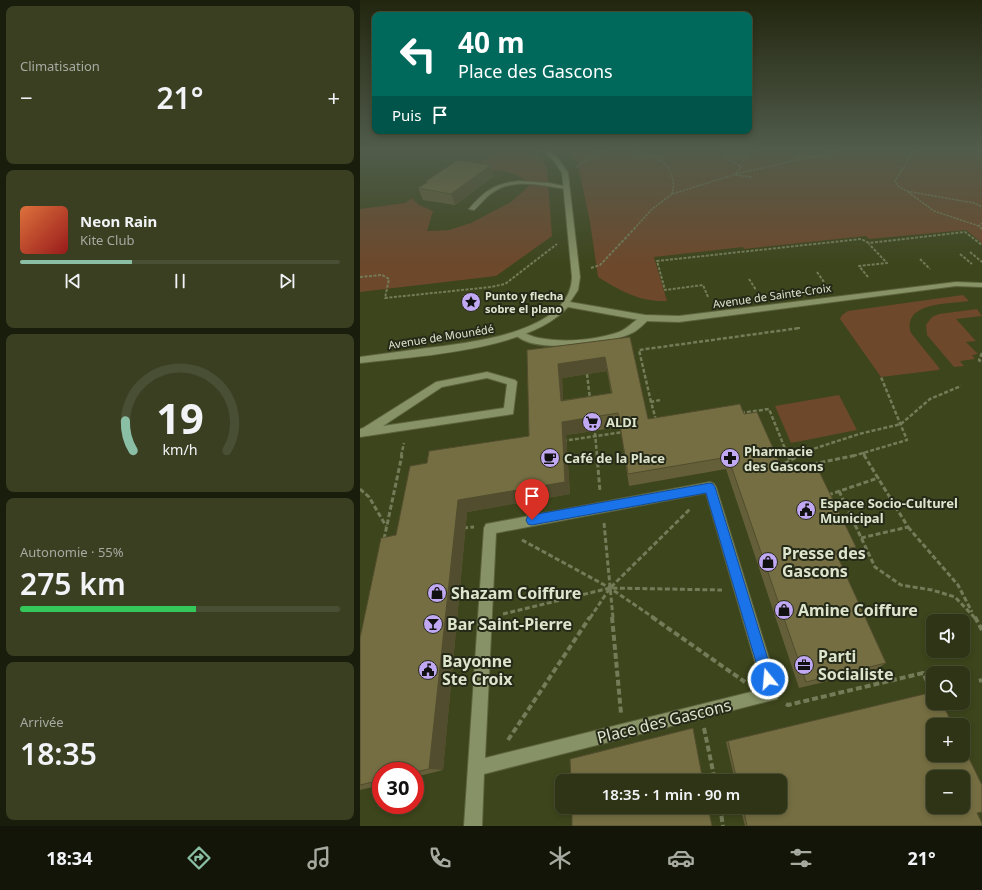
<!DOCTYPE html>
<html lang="fr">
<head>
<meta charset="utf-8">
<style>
  body { margin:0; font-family:"Noto Sans",sans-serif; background:#3a3f22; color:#f1f3f6; height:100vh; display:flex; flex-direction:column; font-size:15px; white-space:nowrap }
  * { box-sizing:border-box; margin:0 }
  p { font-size:13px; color:#a7aaa0 }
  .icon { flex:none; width:22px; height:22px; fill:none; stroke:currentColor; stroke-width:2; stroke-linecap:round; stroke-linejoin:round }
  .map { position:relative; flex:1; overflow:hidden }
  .panel { display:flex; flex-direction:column; gap:6px; padding:6px; background:#191d0c; width:360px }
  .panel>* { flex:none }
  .hud { position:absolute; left:12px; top:12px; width:380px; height:122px; border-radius:8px; box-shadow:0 2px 6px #0003,0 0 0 1px #494f34; background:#00695c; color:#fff; overflow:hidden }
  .buttons { position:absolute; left:566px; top:614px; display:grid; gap:8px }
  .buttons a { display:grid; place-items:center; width:44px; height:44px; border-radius:8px; background:#2e3415; box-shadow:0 2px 6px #0003,0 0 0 1px #494f34; font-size:20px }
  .speed { position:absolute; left:12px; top:762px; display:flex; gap:8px; font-size:20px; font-weight:700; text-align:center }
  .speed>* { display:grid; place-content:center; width:52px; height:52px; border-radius:50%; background:#2e3415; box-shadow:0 2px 6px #0003,0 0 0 1px #494f34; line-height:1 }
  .speed .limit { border:6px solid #d22; background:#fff; color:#111 }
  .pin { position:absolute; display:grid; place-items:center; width:34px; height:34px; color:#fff; margin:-41px -17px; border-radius:50% 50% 50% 0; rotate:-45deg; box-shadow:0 0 4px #0007 }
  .pin .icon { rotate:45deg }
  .me { position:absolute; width:44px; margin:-22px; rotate:343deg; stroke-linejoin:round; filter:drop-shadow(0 0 3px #0008) }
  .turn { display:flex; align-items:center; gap:14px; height:84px; padding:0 20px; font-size:18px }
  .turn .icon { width:52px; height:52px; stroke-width:2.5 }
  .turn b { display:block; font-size:28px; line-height:34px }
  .then { display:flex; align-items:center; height:38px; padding:0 20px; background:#0003; gap:8px; font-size:15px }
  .big { font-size:30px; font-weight:600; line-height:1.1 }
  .panel .card { flex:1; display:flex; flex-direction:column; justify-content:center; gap:6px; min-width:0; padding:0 14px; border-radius:8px; background:#3a3f22 }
  .panel .dial { align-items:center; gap:0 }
  .dial svg { height:104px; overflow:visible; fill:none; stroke:#494f34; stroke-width:7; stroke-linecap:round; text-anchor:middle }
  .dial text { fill:#f1f3f6; stroke:none }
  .song { display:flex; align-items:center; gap:12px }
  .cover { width:48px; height:48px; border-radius:6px; background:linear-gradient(135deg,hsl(20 70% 55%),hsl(0 70% 35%)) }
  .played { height:4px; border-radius:2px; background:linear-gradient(90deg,#8abfa5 35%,#494f34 35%) }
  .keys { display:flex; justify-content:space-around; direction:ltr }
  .heat { display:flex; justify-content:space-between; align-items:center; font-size:22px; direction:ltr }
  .charge { height:6px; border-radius:3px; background:linear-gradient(90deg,#34c759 55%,#494f34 0) }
  .trip { position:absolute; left:195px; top:774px; width:232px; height:40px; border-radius:8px; background:#2e3415; box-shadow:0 2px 6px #0003,0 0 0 1px #494f34; font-weight:600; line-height:40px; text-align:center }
  .tab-bar { display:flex; height:64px; justify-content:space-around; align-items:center; background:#121508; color:#a7aaa0 }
  .tab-bar .icon { width:28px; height:28px }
  .tab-bar .active { color:#8abfa5 }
  .tab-bar b { font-size:18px; color:#f1f3f6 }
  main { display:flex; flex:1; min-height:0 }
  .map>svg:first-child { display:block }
  .green { fill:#6d482b }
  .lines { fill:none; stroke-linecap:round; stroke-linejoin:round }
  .lane-casing { stroke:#5c633e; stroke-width:2 }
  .street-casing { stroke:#5c633e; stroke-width:2 }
  .secondary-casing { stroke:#5c633e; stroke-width:2 }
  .path-far4 { stroke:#737b58; stroke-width:1.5; stroke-dasharray:2.5 1; stroke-linecap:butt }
  .path-far3 { stroke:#737b58; stroke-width:2; stroke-dasharray:3 1.5; stroke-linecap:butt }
  .path-far2 { stroke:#737b58; stroke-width:2.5; stroke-dasharray:4 2; stroke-linecap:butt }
  .path-far1 { stroke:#737b58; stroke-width:3; stroke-dasharray:5 2.5; stroke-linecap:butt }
  .path { stroke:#737b58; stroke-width:4; stroke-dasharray:6 3; stroke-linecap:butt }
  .lane { fill:#879266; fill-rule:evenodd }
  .street { fill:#879266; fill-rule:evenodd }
  .secondary { fill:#879266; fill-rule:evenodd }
  .wall { fill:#655f39; fill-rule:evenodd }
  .shaded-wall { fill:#524d2e }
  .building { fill:#756e42; stroke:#524d2e; fill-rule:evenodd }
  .route { fill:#1a73e8; stroke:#114b97 }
  .labels { text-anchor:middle; stroke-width:4; stroke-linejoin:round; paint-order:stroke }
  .far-poi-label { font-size:11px; font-weight:bold; fill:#dee5cd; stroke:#252918; text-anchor:start }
  .far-street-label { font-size:11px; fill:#dee5cd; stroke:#252918 }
  .poi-label { font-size:13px; font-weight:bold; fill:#dee5cd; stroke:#252918; text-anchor:start }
  .near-poi-label { font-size:16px; font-weight:bold; fill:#dee5cd; stroke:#252918; text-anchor:start }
  .near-street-label { font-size:16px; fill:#dee5cd; stroke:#252918 }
</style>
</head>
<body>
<main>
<section class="panel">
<div class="card"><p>Climatisation</p>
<div class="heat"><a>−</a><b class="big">21°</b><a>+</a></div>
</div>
<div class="card">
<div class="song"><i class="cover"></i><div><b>Neon Rain</b><p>Kite Club</p></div></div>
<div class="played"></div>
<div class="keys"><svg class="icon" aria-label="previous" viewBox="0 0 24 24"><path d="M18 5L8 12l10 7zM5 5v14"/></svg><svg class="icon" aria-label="pause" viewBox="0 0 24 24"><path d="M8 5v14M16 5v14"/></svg><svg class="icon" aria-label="next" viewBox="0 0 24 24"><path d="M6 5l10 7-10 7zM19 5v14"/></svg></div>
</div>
<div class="card dial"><svg viewBox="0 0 100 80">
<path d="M14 69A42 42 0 1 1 86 69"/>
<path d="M14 69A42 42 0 0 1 8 46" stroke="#8abfa5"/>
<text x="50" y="56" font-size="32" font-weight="700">19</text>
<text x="50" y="72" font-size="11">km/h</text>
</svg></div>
<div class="card"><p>Autonomie · 55%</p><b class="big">275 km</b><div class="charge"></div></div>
<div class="card"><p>Arrivée</p><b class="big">18:35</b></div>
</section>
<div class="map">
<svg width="622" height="826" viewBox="0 0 622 826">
  <rect width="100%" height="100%" fill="#3d451c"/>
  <g class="green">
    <path d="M137,150l31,1 13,8 6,10 5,67 -56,40 -136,16v-83l45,-6 7,-5 7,7 14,6 -6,20 22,-1 22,-7 40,-21 19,-17c-16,-17 -35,-14 -57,-17z"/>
    <path d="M205,150h148l19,4 27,-4h223v93l-16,-13 -97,9 -3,-3 -122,13 -1,-2 -89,10 13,44c-28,1 -46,-10 -69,-24l-8,-55 -11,-52 -3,-10z"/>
    <path d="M603,295l6,6c-20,3 -67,1 -58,32l29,36 -2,1 -57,7 -41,-58 2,-4 6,-4z"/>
    <path d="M617,309l5,7 -26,3 20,22 -10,1 12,12 -6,1 3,4 -15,2 4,5 -10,1 -27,-32 -1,-10 6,-8 7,-3z"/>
    <path d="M479,395l18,35 -66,13 -16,-37z"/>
  </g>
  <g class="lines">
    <g class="lane-casing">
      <g id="lane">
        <path d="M285,315l4,3 -1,2c-4,4 -9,9 -14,12 -22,12 -102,23 -119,2l4,-3c7,2 13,6 20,7 25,5 57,2 80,-6 10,-4 18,-15 26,-17z"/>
        <path d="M127,372l28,8 2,2 -4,32 -153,23v-8l3,-1 73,-46zM127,378l20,6 -3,24 -121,18 59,-39z"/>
      </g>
    </g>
    <g class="street-casing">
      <g id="street">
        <path d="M159,181l30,2 20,4 -3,2c-22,-3 -51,-11 -71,2 -8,4 -14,13 -21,19l-5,-1c15,-18 26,-26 50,-28z"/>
        <path d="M350,482l4,2 2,3 64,207 -3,5 -293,75 -2,52h-18l20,-298 2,-4zM346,493l57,196 -278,69 11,-225z"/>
      </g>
    </g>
    <g class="secondary-casing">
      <path id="secondary" d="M182,150c12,0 20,13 26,23l12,104 -2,13 -8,12 75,13 34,1 277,-34 26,1v4l-26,-1 -277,36 -34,-1 -77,-14c-40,44 -151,49 -208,56v-6c22,-3 45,-6 67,-9 41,-5 144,-15 145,-71l-10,-104 -8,-12z"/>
    </g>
    <g class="path-far4">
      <path d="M272,150c6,3 12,4 19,6 17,6 26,21 21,38"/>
      <path d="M362,150h6"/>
      <path d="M554,150l-19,31 3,5 8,5 68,12 8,4"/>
      <path d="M380,166l-13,-8 -2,-3 3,-3 30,-2"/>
      <path d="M216,167l26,-17"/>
      <path d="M376,174l95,-22 3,-2"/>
      <path d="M375,175l17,2"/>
      <path d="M548,192l26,19 45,15"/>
      <path d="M274,229l18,-20 20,-15 61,-19 7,-6 7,-17"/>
      <path d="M622,229l-3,-3 3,-3"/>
    </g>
    <g class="path-far3">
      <path d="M621,228l1,1"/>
      <path d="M610,252l12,10"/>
      <path d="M600,254l12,10"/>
      <path d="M560,259l10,10"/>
      <path d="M231,268l9,-3 35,-37"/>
      <path d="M457,272l7,10"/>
      <path d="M0,277l22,-2 7,4 -4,19 106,-11 14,-3 52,-40"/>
      <path d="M508,277l-9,-11 28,-3 -18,-19"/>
      <path d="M389,279l7,11"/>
      <path d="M348,297l-5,-12 -38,5 -8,-29 204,-22 8,4 96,-11 17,13"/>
      <path d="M438,328h2"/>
    </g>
    <g class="path-far2">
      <path d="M622,353l-3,7 3,3"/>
      <path d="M227,374l3,25"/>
      <path d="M291,402l-12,-52 161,-22"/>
      <path d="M381,413l28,-4 19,47"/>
      <path d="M296,420l-5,-18 9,-2"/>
      <path d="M235,433l2,23"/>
      <path d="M203,441l60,-9"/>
      <path d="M503,452l2,4"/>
      <path d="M41,456l3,-13"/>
      <path d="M438,456l6,-4 55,-18 42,-10 29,-25 31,-13"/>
      <path d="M493,456l54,-16 -26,-63"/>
    </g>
    <g class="path-far1">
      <path d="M237,455l3,37"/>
      <path d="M428,455l2,5"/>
      <path d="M453,464l44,-9"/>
      <path d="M418,467l22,-12"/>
      <path d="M0,489l9,8 17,29"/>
      <path d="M479,491l36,76 26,18 31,5 23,7 20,21"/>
      <path d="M468,495l50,-17 -14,-23"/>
      <path d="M244,523l9,95"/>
      <path d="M548,527l50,58 14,27"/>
      <path d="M103,528l11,-1"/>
      <path d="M501,538l47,-11 -30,-49"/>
      <path d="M24,539l18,-84"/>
      <path d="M162,540l88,48 44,30"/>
      <path d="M143,614l107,-26 112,2"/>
      <path d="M230,618l20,-30 81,-80"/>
    </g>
    <g class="path">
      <path d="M252,617l9,96"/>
      <path d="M292,617l93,65"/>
      <path d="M615,617l7,13"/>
      <path d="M619,681l3,-1"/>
      <path d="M426,704l2,1 135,-32 10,21"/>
      <path d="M344,728l11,53"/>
      <path d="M148,740l82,-123"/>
      <path d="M360,807l3,19"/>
    </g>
    <use href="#lane" class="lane"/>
    <use href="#street" class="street"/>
    <use href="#secondary" class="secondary"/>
  </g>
  <g class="wall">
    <path d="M131,165l3,11 -39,29 -32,-5 -5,-12 9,-5 -1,-2z"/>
    <path d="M270,337l18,82 96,-5 38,54 74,79 -8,10 -9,2 47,104 -11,7 -76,18 -73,-219 -97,17 -9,-59 -54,8 4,59 -103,18 -24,258 -28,7v-6h-34v14l-21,5v-152l36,-103 31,-72 102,-27 -2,-86zM247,371l4,22 -48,7 -1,-22z"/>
    <path d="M368,741l249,72 5,13h-237l-5,-19h40v-26h-45l-9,-39z"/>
  </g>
  <g class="shaded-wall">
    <path d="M131,165l3,11 -39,29 -4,-11z"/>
    <path d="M245,357l2,14 -45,7 2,36 -3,-13 -3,-37z"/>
    <path d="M231,417l3,14 -28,4 4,59 -103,18 -24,258 -14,-1 29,-269 104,-78z"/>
  </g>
  <g class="building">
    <path d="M98,160l33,5 -40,29 -33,-6 10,-6 -2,-1z"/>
    <path d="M270,337l18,82 92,-15 4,10 13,-2 25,56 33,-5 41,84 -21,4 51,112 -80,19 -78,-225 -100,17 -10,-61 -56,9 3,60 -107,18 -29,269 -14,3v-1h-34v9l-21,5v-147l21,-100 15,-3 14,-69 17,-3 2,-12 100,-15 -2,-86zM245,357l7,36 -51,8 -3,-37z"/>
    <path d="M573,692v11h9l11,22h-20v30h30v-9l19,39v27l-5,1 5,10v3h-235l-4,-19h37v-26h-43l-9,-40zM573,777h30v30h-30z"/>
    <path d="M333,728l10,53h-132l-1,-22z"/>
    <path d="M212,807h136l4,19h-140z"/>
  </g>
  <linearGradient id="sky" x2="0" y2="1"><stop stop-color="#22260f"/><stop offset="0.56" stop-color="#515c4b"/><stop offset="1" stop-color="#515c4b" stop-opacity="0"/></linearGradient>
  <rect width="622" height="266" fill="url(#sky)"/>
  <path class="route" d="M350,483l3,1 2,3 59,192 -2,5 -4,2 -5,-2 -2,-5 -55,-186 -174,32 -4,-1 -2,-4 2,-4 4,-1z"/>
  <defs>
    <g id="sight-disc" transform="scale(1)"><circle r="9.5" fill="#c1a8f3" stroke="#252918"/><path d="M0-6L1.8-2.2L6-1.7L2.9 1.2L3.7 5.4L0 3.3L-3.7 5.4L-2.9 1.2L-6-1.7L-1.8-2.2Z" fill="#111"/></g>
    <g id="supermarket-disc" transform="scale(1)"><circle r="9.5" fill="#c1a8f3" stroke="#252918"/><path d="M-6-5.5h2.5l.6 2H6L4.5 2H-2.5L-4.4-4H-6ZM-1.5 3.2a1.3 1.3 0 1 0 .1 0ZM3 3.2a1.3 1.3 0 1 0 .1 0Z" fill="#111"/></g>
    <g id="cafe-disc" transform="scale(1)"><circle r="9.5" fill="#c1a8f3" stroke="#252918"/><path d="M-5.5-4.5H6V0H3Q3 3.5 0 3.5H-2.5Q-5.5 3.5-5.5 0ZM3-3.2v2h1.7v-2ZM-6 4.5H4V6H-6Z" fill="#111"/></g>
    <g id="pharmacy-disc" transform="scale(1)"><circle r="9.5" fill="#c1a8f3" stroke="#252918"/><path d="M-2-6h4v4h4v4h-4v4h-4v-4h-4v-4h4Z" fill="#111"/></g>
    <g id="civic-disc" transform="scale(1)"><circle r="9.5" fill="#c1a8f3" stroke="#252918"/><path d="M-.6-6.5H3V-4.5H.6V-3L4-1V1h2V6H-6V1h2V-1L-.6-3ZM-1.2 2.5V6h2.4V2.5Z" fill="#111"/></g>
    <g id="shop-disc" transform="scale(1)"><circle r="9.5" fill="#c1a8f3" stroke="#252918"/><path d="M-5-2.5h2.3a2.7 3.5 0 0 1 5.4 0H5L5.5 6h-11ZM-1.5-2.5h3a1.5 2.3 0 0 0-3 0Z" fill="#111"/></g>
    <g id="bar-disc" transform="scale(1)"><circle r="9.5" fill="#c1a8f3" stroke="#252918"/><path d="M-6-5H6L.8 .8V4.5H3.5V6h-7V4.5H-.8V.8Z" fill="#111"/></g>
    <g id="office-disc" transform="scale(1)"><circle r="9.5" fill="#c1a8f3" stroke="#252918"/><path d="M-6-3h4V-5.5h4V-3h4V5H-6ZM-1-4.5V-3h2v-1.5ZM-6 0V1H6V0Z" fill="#111"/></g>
  </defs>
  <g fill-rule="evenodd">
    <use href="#sight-disc" x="111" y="302"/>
    <use href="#supermarket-disc" x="232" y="422"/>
    <use href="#cafe-disc" x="190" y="458"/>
    <use href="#pharmacy-disc" x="370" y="458"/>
    <use href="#civic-disc" x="446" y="510"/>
    <use href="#shop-disc" x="408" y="562"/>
    <use href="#shop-disc" x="77" y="593"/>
    <use href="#shop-disc" x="424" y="610"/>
    <use href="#bar-disc" x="73" y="624"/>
    <use href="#office-disc" x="444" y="665"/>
    <use href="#civic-disc" x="68" y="670"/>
  </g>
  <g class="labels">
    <g class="far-poi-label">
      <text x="125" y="300">Punto y flecha<tspan x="125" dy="13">sobre el plano</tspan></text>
    </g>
    <g class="far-street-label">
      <text transform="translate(412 296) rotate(-8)" y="4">Avenue de Sainte-Croix</text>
      <text transform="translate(81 337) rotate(-9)" y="4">Avenue de Mounédé</text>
    </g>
    <g class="poi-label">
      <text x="246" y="427">ALDI</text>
      <text x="384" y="456">Pharmacie<tspan x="384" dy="15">des Gascons</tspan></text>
      <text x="204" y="463">Café de la Place</text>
      <text x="460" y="508">Espace Socio-Culturel<tspan x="460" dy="15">Municipal</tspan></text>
    </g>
    <g class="near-poi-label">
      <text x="422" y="559">Presse des<tspan x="422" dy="18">Gascons</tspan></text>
      <text x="91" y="599">Shazam Coiffure</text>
      <text x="438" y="616">Amine Coiffure</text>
      <text x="87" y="630">Bar Saint-Pierre</text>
      <text x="458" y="662">Parti<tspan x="458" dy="18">Socialiste</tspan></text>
      <text x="82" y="667">Bayonne<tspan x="82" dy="18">Ste Croix</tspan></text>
    </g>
    <g class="near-street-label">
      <text transform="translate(304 721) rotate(-14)" y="6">Place des Gascons</text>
    </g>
  </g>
</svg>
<div class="buttons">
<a><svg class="icon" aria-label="sound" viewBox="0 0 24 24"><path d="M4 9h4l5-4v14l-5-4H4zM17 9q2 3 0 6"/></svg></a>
<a><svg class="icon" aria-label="search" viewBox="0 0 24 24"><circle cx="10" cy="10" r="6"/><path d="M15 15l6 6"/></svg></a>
<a>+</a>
<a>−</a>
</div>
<div class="speed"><div class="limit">30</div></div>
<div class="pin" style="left:172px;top:520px;background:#d93025"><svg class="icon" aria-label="arrive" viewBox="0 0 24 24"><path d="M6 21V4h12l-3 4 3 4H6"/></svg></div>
<svg class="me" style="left:408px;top:679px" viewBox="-20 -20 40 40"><circle r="17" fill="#1a73e8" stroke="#fff" stroke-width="3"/><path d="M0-11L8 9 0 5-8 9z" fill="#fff"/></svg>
<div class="trip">18:35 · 1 min · 90 m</div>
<div class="hud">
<div class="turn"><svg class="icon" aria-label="left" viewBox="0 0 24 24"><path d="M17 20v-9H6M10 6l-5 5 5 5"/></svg><div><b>40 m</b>Place des Gascons</div></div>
<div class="then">Puis<svg class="icon" aria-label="arrive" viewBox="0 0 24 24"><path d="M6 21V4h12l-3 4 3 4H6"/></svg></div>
</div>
</div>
</main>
<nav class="tab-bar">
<b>18:34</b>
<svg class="icon active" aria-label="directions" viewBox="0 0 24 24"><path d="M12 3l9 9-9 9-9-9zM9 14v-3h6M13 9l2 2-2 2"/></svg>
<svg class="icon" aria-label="music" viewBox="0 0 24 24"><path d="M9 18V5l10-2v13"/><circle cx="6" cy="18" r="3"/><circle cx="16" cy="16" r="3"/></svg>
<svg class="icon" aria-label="phone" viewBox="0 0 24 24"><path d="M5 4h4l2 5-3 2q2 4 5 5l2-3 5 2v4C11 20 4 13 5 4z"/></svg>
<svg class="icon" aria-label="climate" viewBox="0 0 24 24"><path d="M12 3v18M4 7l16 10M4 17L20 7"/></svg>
<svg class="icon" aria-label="car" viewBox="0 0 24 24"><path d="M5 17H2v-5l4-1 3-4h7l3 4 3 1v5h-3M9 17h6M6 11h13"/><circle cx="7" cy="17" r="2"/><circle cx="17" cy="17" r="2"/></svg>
<svg class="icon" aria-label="filters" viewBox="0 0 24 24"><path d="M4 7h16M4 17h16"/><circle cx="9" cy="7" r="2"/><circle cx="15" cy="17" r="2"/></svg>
<b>21°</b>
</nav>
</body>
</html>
